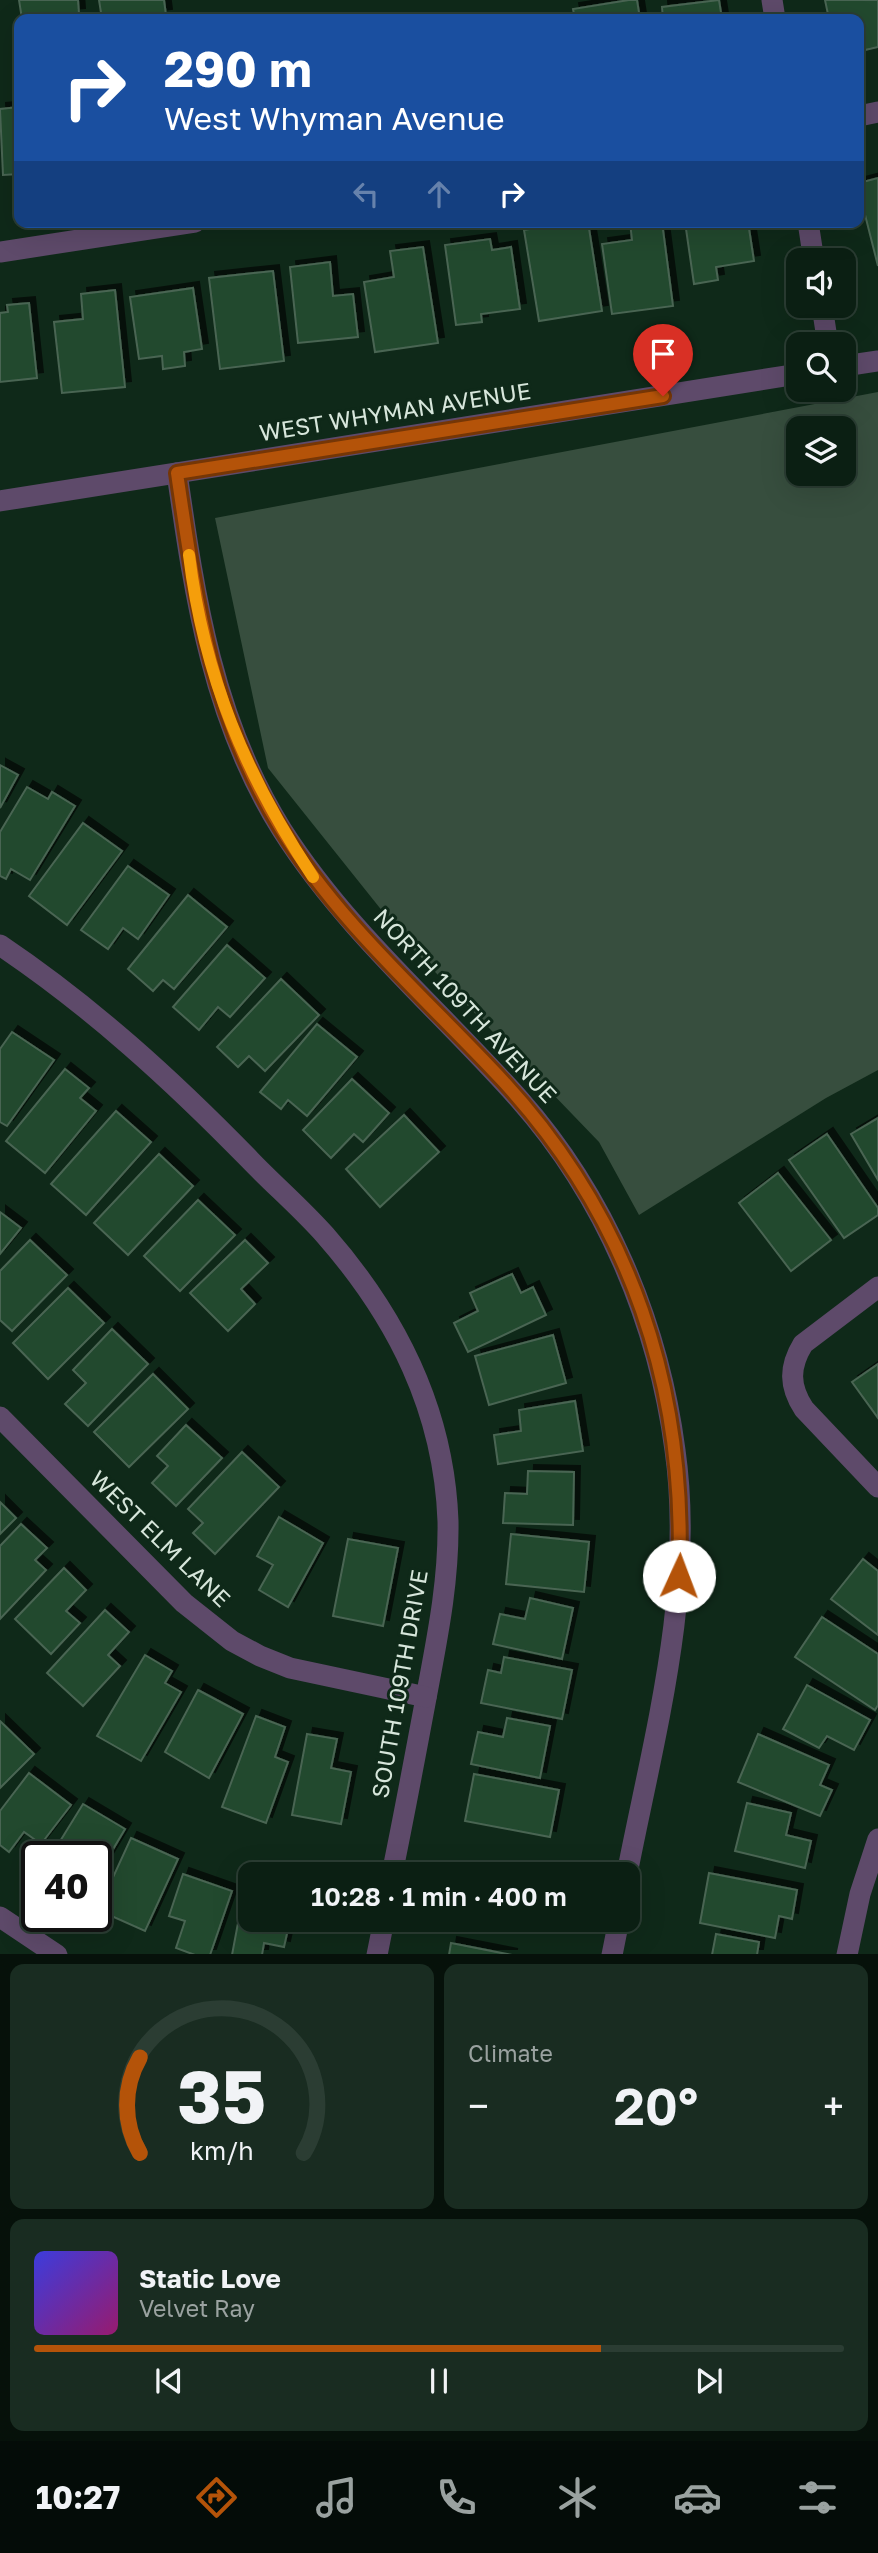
<!DOCTYPE html>
<html lang="en">
<head>
<meta charset="utf-8">
<style>
  body { margin:0; font-family:"Golos Text",sans-serif; background:#192c21; color:#f1f3f6; height:100vh; display:flex; flex-direction:column; font-size:26px; white-space:nowrap }
  * { box-sizing:border-box; margin:0 }
  p { font-size:23px; color:#9aa2a0 }
  .icon { flex:none; width:38px; height:38px; fill:none; stroke:currentColor; stroke-width:2; stroke-linecap:round; stroke-linejoin:round }
  .map { position:relative; height:1954px; overflow:hidden }
  .details { display:flex; flex-direction:column; gap:10px; padding:10px; background:#06110a; flex:1 }
  .details>* { flex:none }
  .hud { position:absolute; left:14px; top:14px; width:850px; height:214px; border-radius:14px; box-shadow:0 7px 28px #0002,0 0 0 2px #2b3d33; background:#1a4fa0; color:#fff; overflow:hidden }
  .controls { position:absolute; left:786px; top:248px; display:grid; gap:14px }
  .controls a { display:grid; place-items:center; width:70px; height:70px; border-radius:14px; background:#0b1f13; box-shadow:0 7px 28px #0002,0 0 0 2px #2b3d33; font-size:35px }
  .speed { position:absolute; left:21px; top:1841px; display:flex; gap:14px; font-size:35px; font-weight:700; text-align:center }
  .speed>* { display:grid; place-content:center; width:91px; height:91px; border-radius:50%; background:#0b1f13; box-shadow:0 7px 28px #0002,0 0 0 2px #2b3d33; line-height:1 }
  .speed .limit { border:4px solid #111; border-radius:10px; background:#fff; color:#111 }
  .pin { position:absolute; display:grid; place-items:center; width:60px; height:60px; color:#fff; margin:-72px -30px; border-radius:50% 50% 50% 0; rotate:-45deg; box-shadow:0 0 7px #0007 }
  .pin .icon { rotate:45deg }
  .me { position:absolute; width:77px; margin:-38px; rotate:2deg; stroke-linejoin:round; filter:drop-shadow(0 0 5px #0008) }
  .turn { display:flex; align-items:center; gap:24px; height:147px; padding:0 35px; font-size:32px }
  .turn .icon { width:91px; height:91px; stroke-width:2.5 }
  .turn b { display:block; font-size:49px; line-height:60px }
  .lanes { display:flex; align-items:center; height:66px; padding:0 35px; background:#0003; justify-content:center; gap:35px; direction:ltr }
  .lanes .off { opacity:.35 }
  .big { font-size:52px; font-weight:600; line-height:1.1 }
  .details .card { flex:1; display:flex; flex-direction:column; justify-content:center; gap:10px; min-width:0; padding:0 24px; border-radius:14px; background:#192c21 }
  .details .dial { align-items:center; gap:0 }
  .dial svg { height:182px; overflow:visible; fill:none; stroke:#2b3d33; stroke-width:7; stroke-linecap:round; text-anchor:middle }
  .dial text { fill:#f1f3f6; stroke:none }
  .song { display:flex; align-items:center; gap:21px }
  .cover { width:84px; height:84px; border-radius:10px; background:linear-gradient(135deg,hsl(240 70% 55%),hsl(320 70% 35%)) }
  .played { height:7px; border-radius:4px; background:linear-gradient(90deg,#b45309 70%,#2b3d33 70%) }
  .keys { display:flex; justify-content:space-around; direction:ltr }
  .heat { display:flex; justify-content:space-between; align-items:center; font-size:38px; direction:ltr }
  .details .tiles { flex:1; display:grid; gap:10px; grid-template-columns:1fr 1fr }
  .card:last-child { grid-column:span 2 }
  .trip { position:absolute; left:238px; top:1862px; width:402px; height:70px; border-radius:14px; background:#0b1f13; box-shadow:0 7px 28px #0002,0 0 0 2px #2b3d33; font-weight:600; line-height:70px; text-align:center }
  .tab-bar { display:flex; height:112px; justify-content:space-around; align-items:center; background:#040c08; color:#9aa2a0 }
  .tab-bar .icon { width:49px; height:49px }
  .tab-bar .active { color:#b45309 }
  .tab-bar b { font-size:32px; color:#f1f3f6 }
  .map>svg:first-child { display:block }
  .green { fill:#374e3e; fill-rule:evenodd }
  .building { fill:#20482f; stroke:#4a6552; stroke-width:2; filter:url(#shadow) }
  .lines { fill:none; stroke-linecap:round; stroke-linejoin:round }
  .minor { stroke:#5e4a6a; stroke-width:21 }
  .tertiary { stroke:#5e4a6a; stroke-width:21 }
  .route-casing { stroke:#753606; stroke-width:18 }
  .route { stroke:#b45309; stroke-width:12 }
  .slow { stroke:#f59e0b; stroke-width:12 }
  .labels { text-anchor:middle; stroke-width:6; stroke-linejoin:round; paint-order:stroke }
  .street-label { font-size:23px; fill:#d7e6db; stroke:#0f2919 }
</style>
</head>
<body>
<div class="map">
<svg width="878" height="1955" viewBox="0 0 878 1955">
  <defs>
    <filter id="shadow"><feDropShadow dx="6" dy="-6" stdDeviation="0" flood-color="#0009"/></filter>
  </defs>
  <rect width="100%" height="100%" fill="#0f2919"/>
  <path class="green" d="M878,392v678l-52,28 -187,117 -40,-73 -188,-195 -143,-179 -53,-250zM798,429h46v45h-46z"/>
  <g class="building">
    <path d="M19,0h59l1,14 -57,5z"/>
    <path d="M99,0h65l2,15 -30,4h-34z"/>
    <path d="M629,0h8l3,19h-65l-2,-10z"/>
    <path d="M719,0l3,19h-59l-1,-12z"/>
    <path d="M825,0h53v47l-17,4 -2,3v-35h-30z"/>
    <path d="M19,107v67l-16,1 -3,-66z"/>
    <path d="M878,178v88l-19,-75v-8z"/>
    <path d="M573,222h15l14,89 -63,10 -15,-91z"/>
    <path d="M630,222h32l11,84 -61,8 -10,-70 30,-4z"/>
    <path d="M685,222h63l6,39 -38,6 2,13 -24,4z"/>
    <path d="M490,239l2,11 19,-3 9,62 -39,5 1,8 -26,3 -11,-80z"/>
    <path d="M423,247l15,96 -63,9 -11,-70 30,-5 -4,-26z"/>
    <path d="M330,262l3,34 20,-2 5,43 -60,6 -8,-76z"/>
    <path d="M273,271l11,90 -64,8 -11,-91z"/>
    <path d="M193,288l9,61 -18,3 1,14 -22,3 -1,-13 -23,3 -9,-62z"/>
    <path d="M115,290l10,97 -63,6 -8,-71 29,-3 -2,-25z"/>
    <path d="M29,303l8,75 -37,4v-69l8,-1 -1,-7z"/>
    <path d="M0,765l18,10 -18,33z"/>
    <path d="M27,787l21,12 4,-7 23,14 -45,74 -19,-11 -5,10 -6,-3v-44z"/>
    <path d="M83,823l39,28 -55,74 -38,-29z"/>
    <path d="M128,866l41,29 -31,44 -15,-11 -15,21 -27,-19z"/>
    <path d="M188,895l39,32 -53,62 -11,-9 -10,11 -25,-22z"/>
    <path d="M227,945l38,33 -35,39 -12,-10 -19,23 -26,-23z"/>
    <path d="M281,979l38,36 -54,56 -16,-15 -11,11 -21,-20z"/>
    <path d="M317,1024l40,33 -50,59 -19,-16 -7,9 -21,-17z"/>
    <path d="M12,1032l42,28 -47,66 -7,-4v-73z"/>
    <path d="M65,1069l24,19 -9,10 16,13 -51,62 -39,-32z"/>
    <path d="M352,1079l37,34 -26,29 -9,-8 -23,24 -28,-28z"/>
    <path d="M116,1111l35,31 -65,73 -35,-31z"/>
    <path d="M404,1115l35,37 -59,55 -34,-38z"/>
    <path d="M878,1118v62l-27,-46z"/>
    <path d="M827,1134l51,74v7l-34,23 -55,-78z"/>
    <path d="M159,1154l34,32 -65,69 -34,-32z"/>
    <path d="M778,1173l53,67 -40,31 -52,-68z"/>
    <path d="M198,1200l37,35 -55,56 -36,-35z"/>
    <path d="M0,1212l21,16 -21,26z"/>
    <path d="M30,1240l37,35 -55,56 -12,-11v-49z"/>
    <path d="M245,1240l23,23 -27,26 14,15 -27,27 -38,-38z"/>
    <path d="M512,1274l9,19 12,-6 13,28 -78,37 -14,-29 24,-12 -8,-18z"/>
    <path d="M68,1288l36,35 -56,56 -35,-36z"/>
    <path d="M112,1329l36,35 -60,62 -23,-22 21,-21 -13,-13z"/>
    <path d="M553,1335l13,48 -77,22 -14,-49z"/>
    <path d="M878,1364v54l-26,-36z"/>
    <path d="M153,1374l35,35 -59,58 -35,-35z"/>
    <path d="M575,1401l8,50 -85,13 -4,-29 27,-4 -2,-21z"/>
    <path d="M186,1425l36,33 -46,48 -24,-23 16,-17 -11,-10z"/>
    <path d="M242,1452l37,35 -64,67 -22,-21 10,-10 -15,-14z"/>
    <path d="M528,1471l46,1 -1,53 -70,-2 2,-30 22,1z"/>
    <path d="M0,1502l16,16 -16,16z"/>
    <path d="M279,1517l44,26 -35,64 -29,-17 14,-25 -16,-9z"/>
    <path d="M21,1524l26,24 -12,12 11,10 -46,49v-73z"/>
    <path d="M511,1534l78,8 -5,50 -78,-8z"/>
    <path d="M348,1539l50,9 -15,78 -50,-10z"/>
    <path d="M863,1559l15,12v64l-47,-36z"/>
    <path d="M64,1568l22,22 -20,21 14,12 -29,31 -36,-35z"/>
    <path d="M530,1598l43,10 -11,51 -69,-15 7,-30 25,5z"/>
    <path d="M105,1610l24,22 -21,23 12,11 -37,40 -36,-33z"/>
    <path d="M822,1617l56,37v51l-3,5 -80,-53z"/>
    <path d="M145,1655l27,16 -7,12 16,9 -40,69 -44,-25z"/>
    <path d="M504,1657l68,13 -10,49 -81,-16 7,-33 13,3z"/>
    <path d="M807,1685l63,35 -16,30 -27,-14 -8,12 -36,-19z"/>
    <path d="M198,1690l45,24 -34,64 -44,-26z"/>
    <path d="M256,1716l29,11 -10,30 13,5 -22,61 -44,-16z"/>
    <path d="M507,1718l43,8 -10,52 -69,-14 7,-32 25,5z"/>
    <path d="M0,1721l34,33 -34,34z"/>
    <path d="M307,1734l30,5 -6,29 20,4 -10,52 -49,-9z"/>
    <path d="M758,1734l71,31 -9,20 12,5 -12,26 -82,-34z"/>
    <path d="M29,1773l42,32 -30,39 -17,-12 -15,20 -9,-7v-34z"/>
    <path d="M474,1774l85,16 -9,47 -85,-16z"/>
    <path d="M747,1803l44,10 -5,22 25,6 -6,27 -70,-17z"/>
    <path d="M83,1804l42,25 -29,49v-21h-33l-9,-6z"/>
    <path d="M131,1838l47,21 -33,72 -47,-21z"/>
    <path d="M709,1873l88,17 -5,29 -13,-3 -4,22 -75,-15z"/>
    <path d="M183,1874l49,17 -22,64h-15l-19,-7 9,-27 -16,-5z"/>
    <path d="M245,1886l5,1v33h40l-6,27 -20,-4 -2,12h-30z"/>
    <path d="M716,1934l43,8 -2,13h-45z"/>
    <path d="M451,1943l61,12h-63z"/>
  </g>
  <g class="lines">
    <g class="minor">
      <path d="M772,0l3,19"/>
      <path d="M859,116l19,-4"/>
      <path d="M808,222l6,39"/>
      <path d="M0,252l195,-30"/>
      <path d="M822,306l6,39"/>
      <path d="M0,945c92,62 172,135 250,215 24,25 51,48 75,75 72,82 119,175 123,286 1,61 -11,118 -22,177 -11,59 -22,118 -34,176"/>
      <path d="M878,1287l-75,57c-14,23 -14,42 1,65l74,78"/>
      <path d="M0,1417l184,186 48,38 28,15 30,12 136,29"/>
      <path d="M393,1869l27,5"/>
      <path d="M0,1917l57,38"/>
      <path d="M377,1955l7,-35"/>
      <path d="M847,1955l13,-61 18,-55"/>
    </g>
    <g class="tertiary">
      <path d="M844,366l34,-5"/>
      <path d="M177,473c18,126 36,247 105,357 65,102 157,179 237,269 86,97 139,222 156,351 20,141 -21,286 -48,424"/>
      <path d="M0,501l798,-127"/>
      <path d="M612,1955l7,-35"/>
    </g>
  </g>
  <g class="lines">
    <g class="route-casing">
      <path id="route" d="M663,396l-486,77c19,129 34,240 103,354 59,97 146,171 223,254 128,139 184,308 176,495"/>
    </g>
    <use href="#route" class="route"/>
    <path class="slow" d="M189,555c15,122 57,221 124,322"/>
  </g>
  <g class="labels">
    <g class="street-label">
      <text transform="translate(395 412) rotate(-9)" y="8">WEST WHYMAN AVENUE</text>
      <text transform="translate(465 1006) rotate(47)" y="8">NORTH 109TH AVENUE</text>
      <text transform="translate(160 1539) rotate(44)" y="8">WEST ELM LANE</text>
      <text transform="translate(400 1684) rotate(-80)" y="8">SOUTH 109TH DRIVE</text>
    </g>
  </g>
</svg>
<div class="controls">
<a><svg class="icon" aria-label="sound" viewBox="0 0 24 24"><path d="M4 9h4l5-4v14l-5-4H4zM17 9q2 3 0 6"/></svg></a>
<a><svg class="icon" aria-label="search" viewBox="0 0 24 24"><circle cx="10" cy="10" r="6"/><path d="M15 15l6 6"/></svg></a>
<a><svg class="icon" aria-label="layers" viewBox="0 0 24 24"><path d="M12 4l9 5-9 5-9-5zM3 14l9 5 9-5"/></svg></a>
</div>
<div class="speed"><div class="limit">40</div></div>
<div class="pin" style="left:663px;top:396px;background:#d93025"><svg class="icon" aria-label="arrive" viewBox="0 0 24 24"><path d="M6 21V4h12l-3 4 3 4H6"/></svg></div>
<svg class="me" style="left:679px;top:1576px" viewBox="-20 -20 40 40"><circle r="19" fill="#fff"/><path d="M0-13L10 11 0 6-10 11z" fill="#b45309"/></svg>
<div class="trip">10:28 · 1 min · 400 m</div>
<div class="hud">
<div class="turn"><svg class="icon" aria-label="right" viewBox="0 0 24 24"><path d="M7 20v-9h11M14 6l5 5-5 5"/></svg><div><b>290 m</b>West Whyman Avenue</div></div>
<div class="lanes"><svg class="icon off" aria-label="left" viewBox="0 0 24 24"><path d="M17 20v-9H6M10 6l-5 5 5 5"/></svg><svg class="icon off" aria-label="ahead" viewBox="0 0 24 24"><path d="M12 20V5M6 11l6-6 6 6"/></svg><svg class="icon" aria-label="right" viewBox="0 0 24 24"><path d="M7 20v-9h11M14 6l5 5-5 5"/></svg></div>
</div>
</div>
<section class="details">
<div class="tiles">
<div class="card dial"><svg viewBox="0 0 100 80">
<path d="M14 69A42 42 0 1 1 86 69"/>
<path d="M14 69A42 42 0 0 1 14 27" stroke="#b45309"/>
<text x="50" y="56" font-size="32" font-weight="700">35</text>
<text x="50" y="72" font-size="11">km/h</text>
</svg></div>
<div class="card"><p>Climate</p>
<div class="heat"><a>−</a><b class="big">20°</b><a>+</a></div>
</div>
<div class="card">
<div class="song"><i class="cover"></i><div><b>Static Love</b><p>Velvet Ray</p></div></div>
<div class="played"></div>
<div class="keys"><svg class="icon" aria-label="previous" viewBox="0 0 24 24"><path d="M18 5L8 12l10 7zM5 5v14"/></svg><svg class="icon" aria-label="pause" viewBox="0 0 24 24"><path d="M8 5v14M16 5v14"/></svg><svg class="icon" aria-label="next" viewBox="0 0 24 24"><path d="M6 5l10 7-10 7zM19 5v14"/></svg></div>
</div>
</div>
</section>
<nav class="tab-bar">
<b>10:27</b>
<svg class="icon active" aria-label="directions" viewBox="0 0 24 24"><path d="M12 3l9 9-9 9-9-9zM9 14v-3h6M13 9l2 2-2 2"/></svg>
<svg class="icon" aria-label="music" viewBox="0 0 24 24"><path d="M9 18V5l10-2v13"/><circle cx="6" cy="18" r="3"/><circle cx="16" cy="16" r="3"/></svg>
<svg class="icon" aria-label="phone" viewBox="0 0 24 24"><path d="M5 4h4l2 5-3 2q2 4 5 5l2-3 5 2v4C11 20 4 13 5 4z"/></svg>
<svg class="icon" aria-label="climate" viewBox="0 0 24 24"><path d="M12 3v18M4 7l16 10M4 17L20 7"/></svg>
<svg class="icon" aria-label="car" viewBox="0 0 24 24"><path d="M5 17H2v-5l4-1 3-4h7l3 4 3 1v5h-3M9 17h6M6 11h13"/><circle cx="7" cy="17" r="2"/><circle cx="17" cy="17" r="2"/></svg>
<svg class="icon" aria-label="filters" viewBox="0 0 24 24"><path d="M4 7h16M4 17h16"/><circle cx="9" cy="7" r="2"/><circle cx="15" cy="17" r="2"/></svg>
</nav>
</body>
</html>
